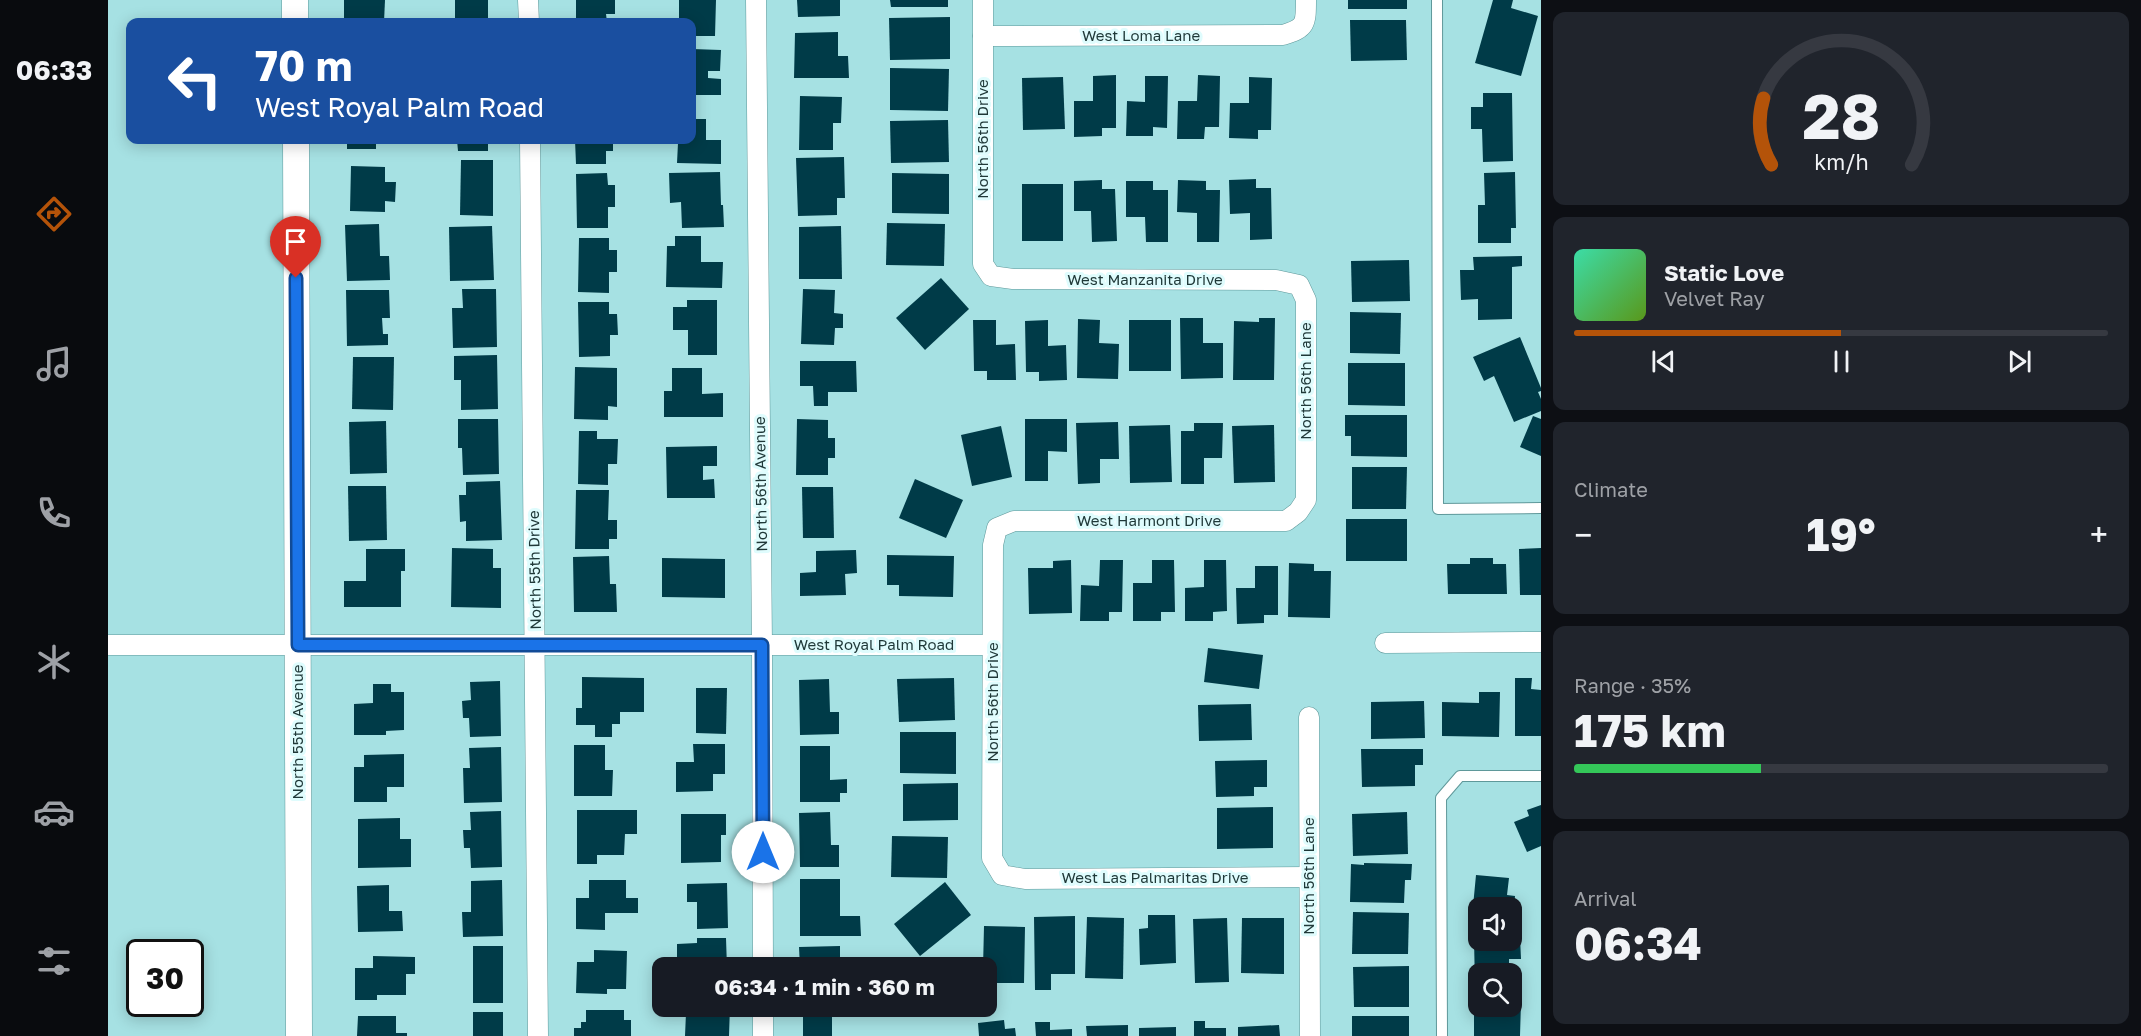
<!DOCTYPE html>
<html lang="en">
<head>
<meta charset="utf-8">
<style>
  body { margin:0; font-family:"Golos Text",sans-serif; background:#20242c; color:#f1f3f6; height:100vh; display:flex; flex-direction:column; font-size:22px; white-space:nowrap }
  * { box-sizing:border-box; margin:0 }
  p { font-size:20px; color:#9ea1a6 }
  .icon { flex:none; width:33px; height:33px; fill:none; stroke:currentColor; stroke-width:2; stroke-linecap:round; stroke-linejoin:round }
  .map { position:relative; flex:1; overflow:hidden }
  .sheet { display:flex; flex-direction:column; gap:12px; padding:12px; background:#0d0f14; width:600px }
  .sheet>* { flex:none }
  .guide { position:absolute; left:18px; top:18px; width:570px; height:126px; border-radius:12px; box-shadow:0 3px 15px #0003; background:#1a4fa0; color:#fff; overflow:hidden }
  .fabs { position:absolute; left:1360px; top:897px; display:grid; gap:12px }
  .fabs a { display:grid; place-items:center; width:54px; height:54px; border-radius:12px; background:#171b24; box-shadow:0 3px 15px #0003; font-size:30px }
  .speed { position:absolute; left:18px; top:939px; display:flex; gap:12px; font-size:30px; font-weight:700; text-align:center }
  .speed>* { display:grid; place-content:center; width:78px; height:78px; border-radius:50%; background:#171b24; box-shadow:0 3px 15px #0003; line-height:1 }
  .speed .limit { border:3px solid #111; border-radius:9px; background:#fff; color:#111 }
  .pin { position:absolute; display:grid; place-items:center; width:51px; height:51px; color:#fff; margin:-62px -26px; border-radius:50% 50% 50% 0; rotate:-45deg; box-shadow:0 0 6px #0007 }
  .pin .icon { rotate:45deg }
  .me { position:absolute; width:66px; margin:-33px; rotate:0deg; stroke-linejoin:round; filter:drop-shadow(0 0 4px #0008) }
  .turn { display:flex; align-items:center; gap:21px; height:126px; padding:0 30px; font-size:27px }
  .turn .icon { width:78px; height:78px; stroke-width:2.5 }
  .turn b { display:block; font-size:42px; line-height:51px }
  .big { font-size:45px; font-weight:700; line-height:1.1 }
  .sheet .card { flex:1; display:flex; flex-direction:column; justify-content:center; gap:9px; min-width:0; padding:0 21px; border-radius:12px; background:#20242c }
  .sheet .dial { align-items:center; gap:0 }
  .dial svg { height:156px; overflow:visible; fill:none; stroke:#363941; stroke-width:7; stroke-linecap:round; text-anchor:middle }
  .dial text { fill:#f1f3f6; stroke:none }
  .song { display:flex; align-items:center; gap:18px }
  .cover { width:72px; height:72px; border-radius:9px; background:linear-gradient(135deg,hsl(160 70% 55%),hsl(90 70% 35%)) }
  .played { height:6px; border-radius:3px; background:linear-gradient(90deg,#b45309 50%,#363941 50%) }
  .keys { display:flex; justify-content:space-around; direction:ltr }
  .heat { display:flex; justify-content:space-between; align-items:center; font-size:33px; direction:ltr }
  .charge { height:9px; border-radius:4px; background:linear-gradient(90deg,#34c759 35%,#363941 0) }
  .trip { position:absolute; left:544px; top:957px; width:345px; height:60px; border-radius:12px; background:#171b24; box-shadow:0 3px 15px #0003; font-weight:700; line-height:60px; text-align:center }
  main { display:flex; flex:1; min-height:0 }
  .dock { display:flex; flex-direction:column; width:108px; justify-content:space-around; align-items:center; background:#090b0e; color:#9ea1a6 }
  .dock .icon { width:42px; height:42px }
  .dock .current { color:#b45309 }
  .dock b { font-size:27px; color:#f1f3f6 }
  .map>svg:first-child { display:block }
  .building { fill:#003b48 }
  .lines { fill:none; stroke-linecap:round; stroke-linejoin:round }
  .service-casing { stroke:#5f989a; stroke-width:12 }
  .minor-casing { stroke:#5f989a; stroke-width:21 }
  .tertiary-casing { stroke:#5f989a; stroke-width:27 }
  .service { stroke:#fff; stroke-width:10 }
  .minor { stroke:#fff; stroke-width:20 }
  .tertiary { stroke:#fff; stroke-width:26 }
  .route-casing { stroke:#114b97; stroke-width:15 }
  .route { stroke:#1a73e8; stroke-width:10 }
  .labels { text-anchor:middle; stroke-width:6; stroke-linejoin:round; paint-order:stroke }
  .street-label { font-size:15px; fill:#1f3838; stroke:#dffcfd }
</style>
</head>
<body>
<main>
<nav class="dock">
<b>06:33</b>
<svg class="icon current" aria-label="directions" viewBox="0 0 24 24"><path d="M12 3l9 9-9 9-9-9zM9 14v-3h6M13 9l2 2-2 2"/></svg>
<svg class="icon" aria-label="music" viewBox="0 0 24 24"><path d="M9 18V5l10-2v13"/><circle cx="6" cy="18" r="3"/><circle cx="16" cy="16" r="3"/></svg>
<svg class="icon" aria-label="phone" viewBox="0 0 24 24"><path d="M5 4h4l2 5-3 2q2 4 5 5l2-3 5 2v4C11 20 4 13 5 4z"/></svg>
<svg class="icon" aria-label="climate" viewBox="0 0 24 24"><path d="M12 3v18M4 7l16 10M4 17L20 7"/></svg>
<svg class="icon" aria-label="car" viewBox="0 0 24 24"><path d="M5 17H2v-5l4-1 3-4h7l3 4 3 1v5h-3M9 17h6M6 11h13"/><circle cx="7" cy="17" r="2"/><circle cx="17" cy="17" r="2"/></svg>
<svg class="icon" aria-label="filters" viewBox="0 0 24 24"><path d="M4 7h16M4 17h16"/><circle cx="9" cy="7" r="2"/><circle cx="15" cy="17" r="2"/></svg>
</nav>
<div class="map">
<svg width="1433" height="1036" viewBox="0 0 1433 1036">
  <rect width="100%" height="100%" fill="#a6e1e3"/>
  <g class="building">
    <path d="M236,0h41l-1,22 -40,-1z"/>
    <rect x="347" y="0" width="33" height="20"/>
    <path d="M468,0h39v14h-9l1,8h-31z"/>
    <path d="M571,0h37l-1,36h-23v-14h-13z"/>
    <path d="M689,0h43v16l-42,1z"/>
    <path d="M782,0h58v7h-57z"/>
    <rect x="1240" y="0" width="59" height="9"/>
    <path d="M1385,0h20l-2,8 27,8 -17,60 -46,-13z"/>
    <path d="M842,17v42l-60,1 -1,-42z"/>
    <path d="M1242,20h56l1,40 -56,1z"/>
    <path d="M730,32v24h10l1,22h-55l1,-45z"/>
    <path d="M584,49l29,1 -1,21h-12v7l13,1v16h-29z"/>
    <path d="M782,68l59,1 -1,42 -58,-1z"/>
    <path d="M1008,75v53h-14v8l-28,1v-36h19v-25z"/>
    <path d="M1090,75l22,1 -1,51h-14l-1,12h-27l1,-38h19z"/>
    <path d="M1037,76h23l-1,52 -14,-1v9h-27l1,-35 18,1z"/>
    <path d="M955,77l2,52 -42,1 -1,-52z"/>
    <path d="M1141,77l23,1 -1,52h-13v9l-29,-1 1,-35h19z"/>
    <path d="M1375,93h29l1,68 -30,1 -1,-33h-11v-22h12z"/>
    <path d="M692,96l42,1 -1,26h-8v27h-34z"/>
    <path d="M584,119h14v21h15v24l-44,-1 1,-20h-10v-3h24z"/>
    <path d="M840,120l1,42 -58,1 -1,-42z"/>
    <rect x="239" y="140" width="29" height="9"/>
    <path d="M349,140h31v11h-30z"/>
    <path d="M467,140h38v11h-7v13h-30z"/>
    <path d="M736,157l1,41h-8v17l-39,1 -2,-58z"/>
    <path d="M353,160h32v56l-33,-1z"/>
    <path d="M243,166l34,1v15h11l-1,20 -10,-1v11l-35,-1z"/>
    <path d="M612,172l1,33h2l1,22 -42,1 -1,-26 -11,1 -1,-30z"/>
    <path d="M1407,172l1,56h-5v15h-33v-38h7l-1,-32z"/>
    <path d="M499,173l1,12h7v22h-7v21h-31l-1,-54z"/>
    <path d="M784,173l57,1v40l-57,-1z"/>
    <path d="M1148,179v9h15l1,51 -22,1v-27l-20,1 -1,-34z"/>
    <path d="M994,180v9h13l2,52 -25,1 -1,-31h-17v-30z"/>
    <path d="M1070,180l28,1v9h14l-1,52h-22v-29l-20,-1z"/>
    <path d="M1018,181h27v9h15v52h-22l-1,-25h-19z"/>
    <rect x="914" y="184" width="41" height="57"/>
    <path d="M779,223l58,1 -1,42 -58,-1z"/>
    <path d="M271,224l1,32h9l1,24 -43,1 -2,-56z"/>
    <path d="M384,226l2,54 -44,1 -1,-54z"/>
    <path d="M733,226l1,53h-43v-52z"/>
    <path d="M567,236h26v26h22l-1,26 -56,-1 1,-41h8z"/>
    <path d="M471,238h30v12h8v22h-8v21l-31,-1z"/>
    <path d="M1414,256v10l-10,1v52l-34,1v-21l-17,1 -1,-30h14l-1,-13z"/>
    <path d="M1301,260l1,41 -58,1 -1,-41z"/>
    <path d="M833,278l28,31 -44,41 -29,-32z"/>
    <path d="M354,289h34l1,58 -44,1 -1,-40h11z"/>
    <path d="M695,289l32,1 -1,23 9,1v14h-8l-1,17 -33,-1z"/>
    <path d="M238,290h43l1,28h-8l1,16h5v11l-41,1z"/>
    <path d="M579,300h30v55h-29v-25h-15v-23h14z"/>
    <path d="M470,302h31v12h8l1,21h-8v21l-31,1z"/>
    <path d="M1242,312l51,1 -1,41 -50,-1z"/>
    <path d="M1072,318h23v25h20v35l-42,1z"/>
    <path d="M1151,318h16l-1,62h-41l1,-59 25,1z"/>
    <path d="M970,319l22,1 -1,23 20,1 -1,35 -41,-1z"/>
    <path d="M865,320h23v25l19,-1 1,36h-29v-9h-13z"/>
    <path d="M940,320v26l18,-1 1,35 -28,1v-9h-13l-1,-51z"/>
    <rect x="1021" y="320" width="42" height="51"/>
    <path d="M1412,337l21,51v3l-3,1 3,7v12l-27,11 -20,-46 -10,5 -11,-24z"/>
    <path d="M389,355l1,54 -37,1v-30h-7v-24z"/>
    <path d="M245,357h41l-1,53 -41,-1z"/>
    <path d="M692,361h56l1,31h-29v14h-14l-1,-20h-13z"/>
    <path d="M1240,363h57v43l-57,-1z"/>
    <path d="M467,367l42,1v39l-9,-1v14l-34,-1z"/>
    <path d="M564,368h30v26l21,-1v24h-59v-26h8z"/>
    <path d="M1237,415h62v42l-56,-1v-20h-6z"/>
    <path d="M1425,416l8,3v37l-21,-9z"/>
    <path d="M350,419h40l1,55 -36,1 -1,-27h-4z"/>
    <path d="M689,419l31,1v18h7v20h-7v17h-32z"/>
    <path d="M917,419h42v33l-19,-1v30h-23z"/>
    <path d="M278,421l1,52 -37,1 -1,-52z"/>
    <path d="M1010,422l1,37h-19v24l-22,1 -2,-61z"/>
    <path d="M1086,423h29l-1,35h-18v26h-23v-53h13z"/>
    <path d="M1062,425l2,57 -42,1 -1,-57z"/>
    <path d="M1166,425l1,57 -41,1 -2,-57z"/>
    <path d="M893,426l11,51 -40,9 -11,-51z"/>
    <path d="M471,431h18v8h21l-1,25h-9v21l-30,-1z"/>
    <path d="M609,446v20h-14v14l11,-1 1,19h-48l-1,-51z"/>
    <path d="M1244,467h55l-1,42h-54z"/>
    <path d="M807,479l48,21 -17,38 -47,-20z"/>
    <path d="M392,481l2,59 -36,1v-20l-6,1 -1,-27h7v-13z"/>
    <path d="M240,486h38l1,54 -38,1z"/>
    <path d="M694,487h31l1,51h-31z"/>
    <path d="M468,490h33l-1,30h9v19h-8v10h-34z"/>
    <rect x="1238" y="519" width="61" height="42"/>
    <path d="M344,548l41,1v19h8v40l-50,-1z"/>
    <path d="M1433,548v47h-21l-1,-46z"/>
    <path d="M258,549h39v22h-4v36h-57v-26h22z"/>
    <path d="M748,550l1,23 -12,1 1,21 -46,1v-23l16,-1v-21z"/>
    <path d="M779,555l67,1 -1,41 -54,-1v-11h-12z"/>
    <path d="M501,556l1,28h6l1,28h-43l-1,-55z"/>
    <path d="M554,558l63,1v39l-63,-1z"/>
    <path d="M1362,558h23v6h13l1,30h-59l-1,-30h23z"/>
    <path d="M963,560l1,53 -43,1 -1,-46h25v-7z"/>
    <path d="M992,560h23l-1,52h-13v9h-29l1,-36 18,1z"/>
    <path d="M1044,560h22l1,52h-14v9h-28v-38h19z"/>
    <path d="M1096,560h22l1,51 -14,1v9h-28v-33l19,-1z"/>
    <path d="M1181,563l25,1v7h17l-1,47 -42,-1z"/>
    <path d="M1147,566h23v49h-14v8l-27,1 -1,-36h19z"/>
    <path d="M1100,648l55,7 -4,34 -55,-7z"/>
    <path d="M474,677l62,1v34h-24v12h-8v13h-17v-12h-19v-17h6z"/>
    <path d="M846,678l1,42 -56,2 -2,-43z"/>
    <path d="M1407,678h17l-1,11 10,1v46h-26z"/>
    <path d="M721,679l1,33h9v22l-39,1 -1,-55z"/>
    <path d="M392,681l1,55 -31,1 -1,-19h-6l-1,-17 9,-1 -1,-18z"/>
    <path d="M265,684h18v8h13v38l-18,1v4h-32v-31l19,-1z"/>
    <path d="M588,688h31l-1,46 -30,-1z"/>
    <path d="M1371,692h21l-1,45 -57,-1v-34l37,1z"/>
    <path d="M1316,701l1,37 -54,1v-37z"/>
    <path d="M1143,704l1,36 -53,1 -1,-36z"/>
    <path d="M792,732h56v42l-56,-1z"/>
    <path d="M585,744h32v30h-12v17l-37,1v-30h18z"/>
    <path d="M466,745h31v25h8l-1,26h-38z"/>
    <path d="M692,746h30v34l17,-1v14h-7v9h-40z"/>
    <path d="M393,747l1,55 -38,1 -1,-35h7l-1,-20z"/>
    <path d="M1253,749h62v16h-8v21l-53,1z"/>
    <path d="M296,754v33h-17v15h-33v-35h10v-12z"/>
    <path d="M1159,760v27h-13v9l-38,1 -1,-36z"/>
    <path d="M850,783v37l-55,1v-37z"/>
    <path d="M1433,805v41l-14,6 -13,-30 15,-6 -2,-6z"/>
    <path d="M1165,807v41l-56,1v-41z"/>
    <path d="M469,810h60v24h-12l-1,21h-27v9h-20z"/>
    <path d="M393,811l1,56 -31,1 -1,-20h-6l-1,-18h8l-1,-18z"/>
    <path d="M722,812l1,33h8v22h-39l-1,-54z"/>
    <path d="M1299,812l1,42 -55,2 -1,-42z"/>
    <path d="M573,814h45v21h-5v27l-40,1z"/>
    <path d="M292,818v21h11v28l-53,1v-49z"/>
    <path d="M784,836l56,1 -1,41 -56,-1z"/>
    <path d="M1256,863l48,1 -1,16h-6l-1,23 -54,-1 1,-38 13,1z"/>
    <path d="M1368,875l33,3 -2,17 8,1 -1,12h-35v10l-7,-1z"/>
    <path d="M692,879h40v37h20l1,20h-61z"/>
    <path d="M394,880l1,56 -40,1 -1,-25h9v-31z"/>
    <path d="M481,880h37v18h12v15h-33v17l-29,-1v-31h13z"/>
    <path d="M837,882l26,33 -51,41 -26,-32z"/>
    <path d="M619,883l1,45 -31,1v-27h-10v-18z"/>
    <path d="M281,885v26h13l1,20 -45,1 -1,-46z"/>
    <path d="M1245,912l56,1 -1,41h-56z"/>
    <path d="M1040,915h27l1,48 -36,2 -1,-36 9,-1z"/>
    <path d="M967,916v58h-24v16h-16l-1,-73z"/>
    <path d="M979,917l37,1 -1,61 -38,-1z"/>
    <path d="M1119,918l2,64 -34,1 -2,-64z"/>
    <path d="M1134,918h42v56l-43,-1z"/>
    <path d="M876,926l41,1 -1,56h-37v-15h-4z"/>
    <path d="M1404,937h8l1,22h-12v15h-30v14h-4l-1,-50h5v2h33z"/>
    <path d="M589,938h29l1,30h-50v-24l20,-1z"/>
    <rect x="365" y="946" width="30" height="57"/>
    <path d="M732,946v22h-40l-1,-21z"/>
    <path d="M486,950l33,1 -1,38h-19v5l-31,-1 1,-31h17z"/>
    <path d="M265,956l42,1v17h-9v21h-29v5h-22v-32h18z"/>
    <path d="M1301,966v41h-55l-1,-40z"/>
    <path d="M1366,1001h5v5h33v-4h9l-1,34h-46z"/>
    <path d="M588,1006h34l-1,30h-44l1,-23h10z"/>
    <path d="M478,1010h38v10h7v16h-57v-8h7v-6h5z"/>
    <rect x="365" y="1012" width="30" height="24"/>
    <rect x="695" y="1012" width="29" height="24"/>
    <path d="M250,1016h38v17h11v3h-50z"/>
    <rect x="1244" y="1016" width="57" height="20"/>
    <path d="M896,1020l1,9 10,-1 1,8h-37l-1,-13z"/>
    <path d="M1086,1021h11v7h21v8h-32z"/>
    <path d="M927,1022h15v8l22,-1v7h-36z"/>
    <path d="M1020,1025v11h-41l-1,-10z"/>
    <path d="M1171,1025l1,11h-42v-9z"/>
    <path d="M1068,1027v9h-37v-8z"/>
  </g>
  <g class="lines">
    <g class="service-casing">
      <g id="service">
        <path d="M1329,0l1,509 103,-1"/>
        <path d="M1334,1036l-1,-238 19,-22h81"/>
      </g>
    </g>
    <g class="minor-casing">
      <g id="minor">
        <path d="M420,0l1,22"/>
        <path d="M648,0l6,645 1,323"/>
        <path d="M875,0v264l8,12 22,3 263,1 23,5 7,15v200l-8,12 -12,9h-272l-17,7 -4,17 -1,313 10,17 23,4 284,-2"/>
        <path d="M875,36l300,-1c23,-7 23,-11 23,-35"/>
        <path d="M422,140l8,896"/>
        <path d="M1277,643l156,-1"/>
        <path d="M0,645h884"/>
        <path d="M1201,717l1,319"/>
        <path d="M655,1006v30"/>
      </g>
    </g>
    <g class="tertiary-casing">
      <g id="tertiary">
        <path d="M187,0v22"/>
        <path d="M188,140l3,896"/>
      </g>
    </g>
    <use href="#service" class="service"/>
    <use href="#minor" class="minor"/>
    <use href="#tertiary" class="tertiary"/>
  </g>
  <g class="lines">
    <g class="route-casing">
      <path id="route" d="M188,278l2,367h464l1,207"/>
    </g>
    <use href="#route" class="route"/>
  </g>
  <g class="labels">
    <g class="street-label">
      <text x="1033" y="41">West Loma Lane</text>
      <text transform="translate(875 139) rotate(-90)" y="5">North 56th Drive</text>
      <text x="1037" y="285">West Manzanita Drive</text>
      <text transform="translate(1198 381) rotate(-90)" y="5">North 56th Lane</text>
      <text transform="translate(653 484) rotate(-91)" y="5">North 56th Avenue</text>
      <text x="1041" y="526">West Harmont Drive</text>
      <text transform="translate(427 570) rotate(-91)" y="5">North 55th Drive</text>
      <text x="766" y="650">West Royal Palm Road</text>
      <text transform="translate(885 702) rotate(-90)" y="5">North 56th Drive</text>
      <text transform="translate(190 732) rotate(-90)" y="5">North 55th Avenue</text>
      <text transform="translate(1201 876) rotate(-90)" y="5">North 56th Lane</text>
      <text x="1047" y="883">West Las Palmaritas Drive</text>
    </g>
  </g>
</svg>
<div class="fabs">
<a><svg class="icon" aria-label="sound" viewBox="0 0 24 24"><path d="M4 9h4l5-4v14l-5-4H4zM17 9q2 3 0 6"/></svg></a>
<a><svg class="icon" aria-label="search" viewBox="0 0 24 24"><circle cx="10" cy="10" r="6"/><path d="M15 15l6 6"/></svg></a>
</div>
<div class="speed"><div class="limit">30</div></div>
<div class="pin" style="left:188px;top:278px;background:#d93025"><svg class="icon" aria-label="arrive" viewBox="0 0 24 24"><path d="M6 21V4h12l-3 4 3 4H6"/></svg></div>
<svg class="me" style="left:655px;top:852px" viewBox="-20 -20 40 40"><circle r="19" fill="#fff"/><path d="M0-13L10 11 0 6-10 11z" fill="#1a73e8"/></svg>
<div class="trip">06:34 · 1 min · 360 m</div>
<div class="guide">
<div class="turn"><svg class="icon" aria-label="left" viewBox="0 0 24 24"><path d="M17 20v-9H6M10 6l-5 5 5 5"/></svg><div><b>70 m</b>West Royal Palm Road</div></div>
</div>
</div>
<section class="sheet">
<div class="card dial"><svg viewBox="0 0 100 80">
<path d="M14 69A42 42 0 1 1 86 69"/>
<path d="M14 69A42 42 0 0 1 10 35" stroke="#b45309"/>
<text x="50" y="56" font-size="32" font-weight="700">28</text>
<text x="50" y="72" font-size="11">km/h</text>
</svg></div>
<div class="card">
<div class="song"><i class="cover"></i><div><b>Static Love</b><p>Velvet Ray</p></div></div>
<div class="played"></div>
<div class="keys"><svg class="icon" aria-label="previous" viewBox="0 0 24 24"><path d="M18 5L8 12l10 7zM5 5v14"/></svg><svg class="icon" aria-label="pause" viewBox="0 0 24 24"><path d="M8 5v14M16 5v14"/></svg><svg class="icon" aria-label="next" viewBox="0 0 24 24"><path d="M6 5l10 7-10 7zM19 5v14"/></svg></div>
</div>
<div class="card"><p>Climate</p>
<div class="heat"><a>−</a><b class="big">19°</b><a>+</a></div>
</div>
<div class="card"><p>Range · 35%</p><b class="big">175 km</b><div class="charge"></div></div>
<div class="card"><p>Arrival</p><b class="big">06:34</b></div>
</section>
</main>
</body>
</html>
